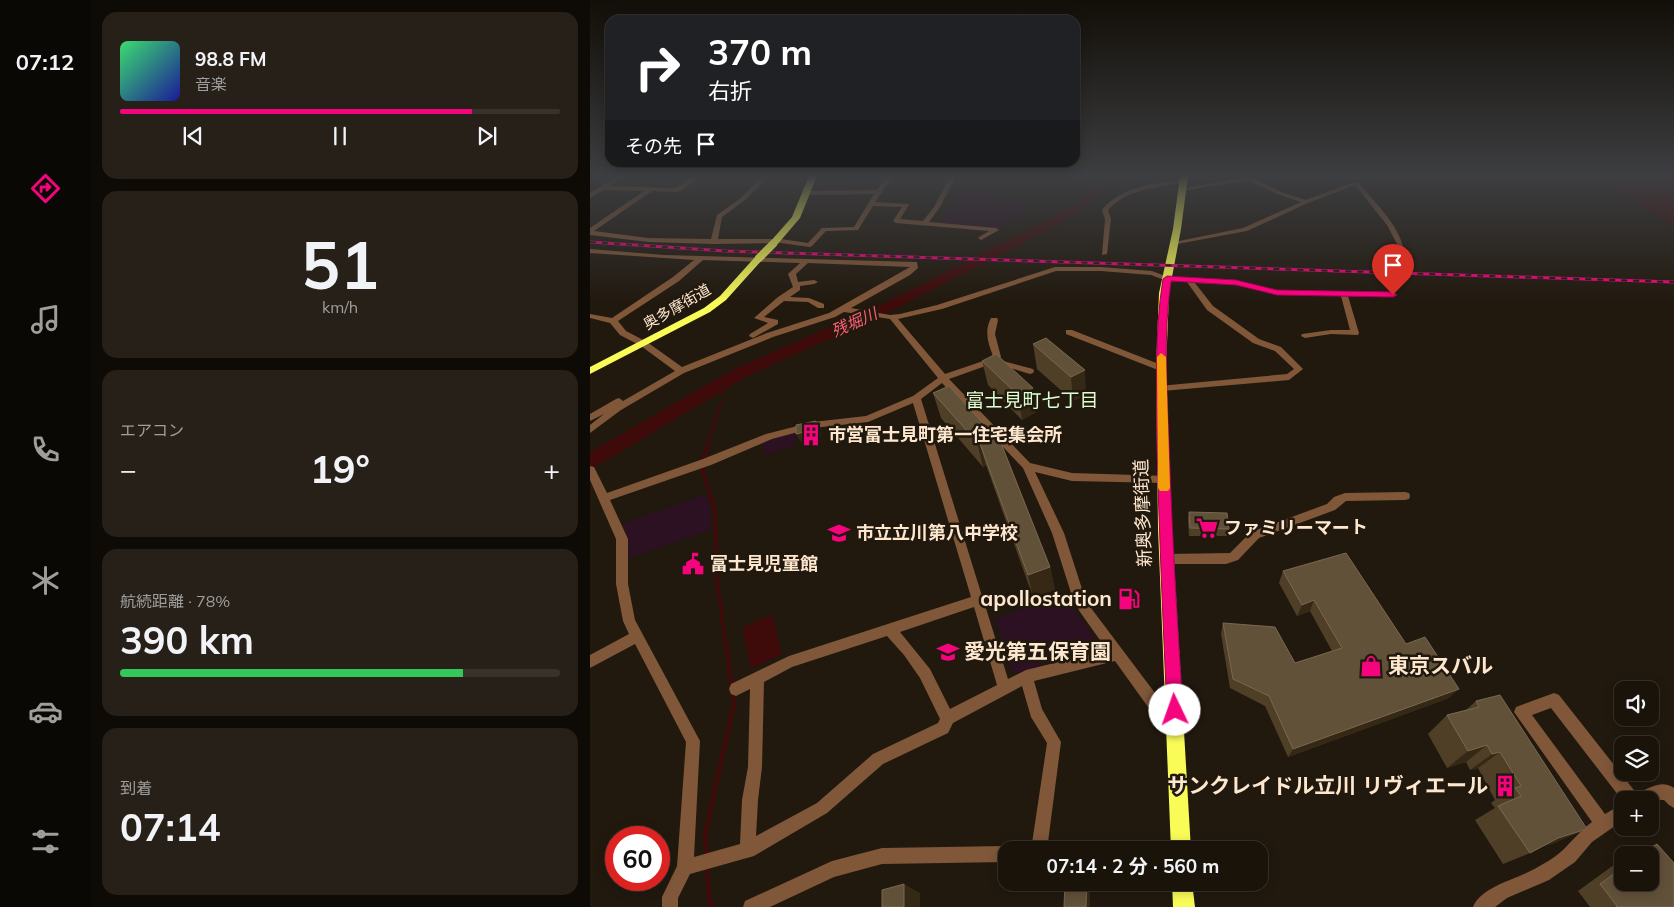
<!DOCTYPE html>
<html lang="ja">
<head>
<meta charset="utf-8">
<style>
  body { margin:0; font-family:Mulish,"Noto Sans JP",sans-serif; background:#262018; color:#f1f3f6; height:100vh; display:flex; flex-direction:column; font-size:19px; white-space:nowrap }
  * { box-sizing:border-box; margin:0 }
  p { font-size:16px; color:#9f9e9c }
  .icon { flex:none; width:28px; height:28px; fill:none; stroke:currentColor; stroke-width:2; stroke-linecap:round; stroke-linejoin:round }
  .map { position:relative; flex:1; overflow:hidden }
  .sheet { display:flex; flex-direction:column; gap:12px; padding:12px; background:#0e0a06; width:500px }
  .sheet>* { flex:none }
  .banner { position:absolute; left:15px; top:15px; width:475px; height:152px; border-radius:15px; box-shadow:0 2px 12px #0003,0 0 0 1px #37322b; background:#202124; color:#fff; overflow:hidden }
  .fabs { position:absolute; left:1024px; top:681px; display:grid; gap:10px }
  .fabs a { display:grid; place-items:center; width:45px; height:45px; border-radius:10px; background:#19130a; box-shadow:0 2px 12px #0003,0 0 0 1px #37322b; font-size:25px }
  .speed { position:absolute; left:15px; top:826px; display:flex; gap:10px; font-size:25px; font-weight:700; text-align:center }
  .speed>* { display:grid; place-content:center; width:65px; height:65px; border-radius:50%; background:#19130a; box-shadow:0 2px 12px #0003,0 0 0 1px #37322b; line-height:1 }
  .speed .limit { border:8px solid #d22; background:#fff; color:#111 }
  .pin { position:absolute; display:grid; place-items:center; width:42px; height:42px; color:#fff; margin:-51px -21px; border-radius:50% 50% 50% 0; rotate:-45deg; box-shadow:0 0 5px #0007 }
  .pin .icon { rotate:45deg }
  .me { position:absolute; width:55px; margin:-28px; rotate:357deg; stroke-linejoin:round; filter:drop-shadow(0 0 4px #0008) }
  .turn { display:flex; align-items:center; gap:18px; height:105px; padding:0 20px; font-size:22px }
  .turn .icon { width:65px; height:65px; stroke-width:2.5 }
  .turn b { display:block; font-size:35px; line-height:42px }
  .then { display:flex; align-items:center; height:48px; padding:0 20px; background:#0003; gap:10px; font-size:19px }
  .big { font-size:38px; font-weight:700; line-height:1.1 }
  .sheet .tile { flex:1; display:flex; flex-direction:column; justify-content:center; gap:8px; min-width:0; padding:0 18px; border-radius:15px; background:#262018 }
  .sheet .dial { align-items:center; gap:0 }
  .dial b { font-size:65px; line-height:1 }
  .song { display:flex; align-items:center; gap:15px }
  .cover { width:60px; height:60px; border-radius:8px; background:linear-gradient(135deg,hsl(140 70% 55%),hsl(240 70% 35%)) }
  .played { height:5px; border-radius:2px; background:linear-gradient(90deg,#f5047e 80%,#37322b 80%) }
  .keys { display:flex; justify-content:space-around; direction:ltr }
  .heat { display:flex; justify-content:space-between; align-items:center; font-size:28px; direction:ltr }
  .charge { height:8px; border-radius:4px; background:linear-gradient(90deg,#34c759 78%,#37322b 0) }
  .trip { position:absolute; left:408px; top:841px; width:270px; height:50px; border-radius:15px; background:#19130a; box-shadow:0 2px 12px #0003,0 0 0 1px #37322b; font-weight:700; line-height:50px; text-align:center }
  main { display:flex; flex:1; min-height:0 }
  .tab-bar { display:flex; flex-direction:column; width:90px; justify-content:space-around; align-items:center; background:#0a0804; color:#9f9e9c }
  .tab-bar .icon { width:35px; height:35px }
  .tab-bar .selected { color:#f5047e }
  .tab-bar b { font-size:22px; color:#f1f3f6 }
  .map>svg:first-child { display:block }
  .green { fill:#2b1122 }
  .water { fill:#3e0b0a }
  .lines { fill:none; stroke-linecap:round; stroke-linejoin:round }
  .stream-far2 { stroke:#3e0b0a; stroke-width:2.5 }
  .stream-far1 { stroke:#3e0b0a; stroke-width:4 }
  .stream { stroke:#3e0b0a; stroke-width:4.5 }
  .river { fill:#3e0b0a; fill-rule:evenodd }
  .street { fill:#805739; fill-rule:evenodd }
  .primary { fill:#f9fc57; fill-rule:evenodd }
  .rail-casing { stroke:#f5047e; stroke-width:3 }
  .rail { stroke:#21190e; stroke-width:2; stroke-dasharray:6; stroke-linecap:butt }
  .primary-bridge { stroke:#f9fc57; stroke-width:8 }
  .wall { fill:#4f3f27 }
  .shaded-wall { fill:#352815 }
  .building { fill:#625139; stroke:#7a6850 }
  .route { fill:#f5047e; stroke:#9f0352 }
  .slow { fill:#f59e0b }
  .labels { text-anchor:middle; stroke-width:5; stroke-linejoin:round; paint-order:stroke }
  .far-street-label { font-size:15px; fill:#fee7cf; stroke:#21190e }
  .far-water-label { font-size:16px; font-style:italic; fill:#fc5e75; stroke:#21190e }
  .poi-label { font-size:18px; font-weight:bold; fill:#fee7cf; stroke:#21190e; text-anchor:start }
  .street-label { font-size:18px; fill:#fee7cf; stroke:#21190e }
  .neighbourhood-label { font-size:19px; fill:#dcfed0; stroke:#21190e }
  .near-poi-label { font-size:21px; font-weight:bold; fill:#fee7cf; stroke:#21190e; text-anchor:end }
</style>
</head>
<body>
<main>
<nav class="tab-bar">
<b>07:12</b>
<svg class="icon selected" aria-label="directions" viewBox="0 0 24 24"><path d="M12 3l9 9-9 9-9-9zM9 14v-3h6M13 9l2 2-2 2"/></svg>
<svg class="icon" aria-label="music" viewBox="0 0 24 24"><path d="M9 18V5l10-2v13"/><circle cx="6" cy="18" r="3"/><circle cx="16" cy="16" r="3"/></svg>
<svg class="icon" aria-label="phone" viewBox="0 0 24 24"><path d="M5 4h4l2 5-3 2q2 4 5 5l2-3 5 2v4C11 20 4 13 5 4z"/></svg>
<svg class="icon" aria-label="climate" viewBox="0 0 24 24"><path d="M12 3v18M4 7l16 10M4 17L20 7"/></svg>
<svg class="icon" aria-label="car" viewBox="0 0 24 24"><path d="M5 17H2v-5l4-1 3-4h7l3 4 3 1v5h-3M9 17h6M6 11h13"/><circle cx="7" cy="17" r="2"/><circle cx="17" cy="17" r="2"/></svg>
<svg class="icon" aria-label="filters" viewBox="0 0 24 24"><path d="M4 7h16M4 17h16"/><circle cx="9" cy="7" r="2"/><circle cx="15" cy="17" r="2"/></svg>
</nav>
<section class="sheet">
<div class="tile">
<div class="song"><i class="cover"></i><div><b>98.8 FM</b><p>音楽</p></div></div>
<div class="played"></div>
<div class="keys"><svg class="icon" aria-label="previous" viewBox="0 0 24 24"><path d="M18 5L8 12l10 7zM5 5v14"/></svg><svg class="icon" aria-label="pause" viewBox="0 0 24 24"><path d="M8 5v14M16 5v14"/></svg><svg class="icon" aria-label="next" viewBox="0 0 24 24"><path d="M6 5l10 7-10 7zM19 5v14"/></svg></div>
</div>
<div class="tile dial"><b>51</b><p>km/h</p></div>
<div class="tile"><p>エアコン</p>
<div class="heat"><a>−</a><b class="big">19°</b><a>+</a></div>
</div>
<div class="tile"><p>航続距離 · 78%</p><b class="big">390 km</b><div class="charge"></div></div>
<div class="tile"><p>到着</p><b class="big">07:14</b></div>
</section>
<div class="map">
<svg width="1084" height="907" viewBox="0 0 1084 907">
  <rect width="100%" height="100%" fill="#21190e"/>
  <g class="green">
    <path d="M789,176h139l-134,5z"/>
    <path d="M373,192l37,1 -3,5 38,10 -38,21 -59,-5z"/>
    <path d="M205,433l1,12 -31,10 -2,-14z"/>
    <path d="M116,494l5,14 -1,22 -81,28 -2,-22 -5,-12z"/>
    <path d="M476,593l4,11 28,39 -2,7 -42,10 -34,13 -8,-2 -17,-52z"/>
  </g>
  <g class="water">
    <path d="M1008,176h76v51z"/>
    <path d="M182,614l10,40 -31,15 -9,-41z"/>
  </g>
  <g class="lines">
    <g class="stream-far2">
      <path d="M133,396l3,-14"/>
      <path d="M117,446l14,-43"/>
    </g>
    <path class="stream-far1" d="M118,445l-7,20 14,45 2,69 9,67"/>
    <g class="stream">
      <path d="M117,857l-2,-22 29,-132 -8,-58"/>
      <path d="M117,866l2,33 3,8"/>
    </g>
    <path class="river" d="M517,176h12l-34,30 -33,22 -159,82 -147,67 -149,89 -7,2v-16l144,-83 149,-65 161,-82 33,-20z"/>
    <g class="street">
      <path d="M28,176h7l-16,10 67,2 18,-12h7l-18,14 -7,2 -24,-1 -58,40 54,7 63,1 6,-24 24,-17 22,-22h6l-24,24 -23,17 -4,22h63l27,4 14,-15 32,-1 20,-33 -67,1 -3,-2 3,-2 70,-1 10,-14h6l-18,26 33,2 1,1 -9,14 23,2 11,-14 16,-31h6l-16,31 -11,15 67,6 3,2 -18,10 -3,-2 1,-1 10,-6 -93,-8 -3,-2 9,-14 -29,-1 -15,24 -32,1 -14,15 -2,1 -29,-4 -67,1 -66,-2 -58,-7v-7l54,-37 -40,-1 -14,8v-5z"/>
      <path d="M650,176h8l33,16 25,8 48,-18h4c17,21 40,41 46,68l-5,1 -3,-9 -9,-17 -32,-40 -47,18 -61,28 -75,14 -1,-1 3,-2 69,-14 58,-26 -24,-8 -29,-14 -66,11 -3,-2 63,-11z"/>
      <path d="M593,179l3,2 -1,1c-27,6 -57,6 -77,28l3,9 -4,35 -5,1 3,-36 -3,-9c19,-24 52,-26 81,-31z"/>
      <path d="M0,249l74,6 253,7 1,6 -8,7 -59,33 39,7 10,-1 37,-9 118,-38h46l51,4 16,6 68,4 41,9 116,3 4,2 -4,2 -45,-1 11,37 -1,2 -27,-1 -26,4 -4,-2 1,-2 29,-4h19l-9,-34 -64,-2 -41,-9 -41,-2 18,23 46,33 22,8 22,22 -14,11 -127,11 -5,-3 2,-2 128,-12 7,-5 -19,-18 -22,-8 -46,-33 -20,-28 -20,-1 -16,-6 -50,-4h-45l-114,38 -44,10 47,55 44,-15 4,-3c-5,-13 -9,-25 -2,-38h6l1,2 -3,14 6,23 -2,3 34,9 1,2 -1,2 -3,1 -36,-11 -45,16 81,84 42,10 96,3 1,3 -1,3 -4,1 -92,-2 -37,-9 29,61 20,62 4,9 70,93 22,8 2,5 -2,5 -5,2 -27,-10 -33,-46 -81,20 8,28 19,33 -14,108h-16l16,-107 -16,-26 -9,-31 -69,37 -5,10 -65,31 -56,49 -73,43 -64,18 -12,24v9h-16v-10l15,-31 9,-124 -51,-98 -45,24v-13l39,-21 -6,-13 -7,-37v-45l-26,-59v-14l4,1 13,26 96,-34 63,-25 47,-12 53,-6 47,-20 25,-18 -48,-59 -46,-7 -9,5 -62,20 -89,36 -63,37 -31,23v-8l14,-11 -14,7v-7l26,-15 3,-1 4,3 52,-30 -34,-25 -21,-11 -10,-12 -20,-5v-4l22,4 61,-41 21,-17 -104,-7zM113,260l97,3 -12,11 5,13 -15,10 -24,21 14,5 -18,11 -1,2 4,2 25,-14v-4l-14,-3 20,-16 24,1 10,6h6v-4l-15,-6 -19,-1 10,-7v-4l14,-2 4,-2 -4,-2 -16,2 -2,-8 12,-11 102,4 -81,46 -62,20 -85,34 -35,-25 -21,-11 -8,-10 61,-40zM352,383l81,85 29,65 20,63 8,16 27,38 -81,20 -18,9 -24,-77 1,-2 -3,-4 -61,-197zM323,403l58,194 -182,59 -58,28 -2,5 2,5 5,2 14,-7 -2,78 -6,33 -2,44 -46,13 6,-116 -65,-121 -7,-36v-45l-18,-39 101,-35 61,-26 41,-11 55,-6zM384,607l23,78 -47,24 -20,-40 -30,-37zM297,636l17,19 16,23 20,41 -2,4 -65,31 -56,49 -61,33 2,-36 4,-33 2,-85 28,-15z"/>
      <path d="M476,330h6l92,36 1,2 -4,3 -3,-1 -92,-36z"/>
      <path d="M815,492l4,1 1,3 -1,3 -4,1 -59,1 -11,9 -76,28 -21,22 -12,4h-59l-4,-2 -2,-3 2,-3 4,-2 63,-1 21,-21 76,-28 7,-7 11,-4z"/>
      <path d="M964,693l5,2 78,99c12,-6 25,-15 37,-6v20l-5,-3 -5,-5h-5l-9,4v-4h-28l-71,-92 -19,7 73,99 17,-10v17l-30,21 -17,20 -26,18 -42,18 -12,9h-22c9,-22 46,-28 65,-40 9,-5 19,-11 26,-18 10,-10 16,-18 28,-27l-78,-110 2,-5z"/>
      <path d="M416,846l6,4h-6v12l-124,2 -48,13 -64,30h-27l2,-6 87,-40 50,-13z"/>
    </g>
    <g class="primary">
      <path d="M219,176h8l-17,42 -24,28h-6v-4l22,-25z"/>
      <path d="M590,176h8l-7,53 -12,64 -3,75 6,160 19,322h-20l-13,-322 -2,-160 3,-75 14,-64z"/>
      <path d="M169,255l4,3 -1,2 -36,40 -16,12 -120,62v-7l114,-59 16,-12 36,-40z"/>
      <path d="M582,882h20l3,25h-22z"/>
    </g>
    <g class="rail-casing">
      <path id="rail" d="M0,242l136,9 948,31"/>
    </g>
    <use href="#rail" class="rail"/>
    <path class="primary-bridge" d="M169,258l14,-14"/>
  </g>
  <g class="wall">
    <path d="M456,338l40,57 -13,6 -36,-32 -4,-25z"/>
    <path d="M392,361l51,27 3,24 -14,8 -34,-35z"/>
    <path d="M359,386l101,181 5,23 -22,7 -47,-132 -3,2 -42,-49 -8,-25z"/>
    <path d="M599,512l40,17 -2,7h-38l-1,-16z"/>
    <path d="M693,571l123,73 43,54 -161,59 -23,-51 -35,-18 -9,-54 2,-11 72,40 37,-12 -22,-40 -13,5 -18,-33z"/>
    <path d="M886,701l81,141 -16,5 -11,6 -27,11 -28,-44 20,-12 -4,-5 4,-3 -17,-32 -8,2 -4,-8 -19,6 -19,-34 19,-19 19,-5z"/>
    <path d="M1067,844l17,63h-84l-12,-16 44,-32v23l28,-27h-22l5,-3z"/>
  </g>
  <g class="shaded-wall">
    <path d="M495,370l1,25 -13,6 -2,-24z"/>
    <path d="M443,388l3,24 -14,8 -4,-25z"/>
    <path d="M226,421l4,8 1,8 -20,5 -5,-8z"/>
    <path d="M389,441l7,24 -3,2 -6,-25z"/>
    <path d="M460,567l5,23 -22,7 -5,-22z"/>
    <path d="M724,600l-4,11 -13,5 5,-11z"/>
    <path d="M869,689l-10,9 -161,59 5,-8z"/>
    <path d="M897,745l-21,17 -19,6 21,-17z"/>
    <path d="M910,752l-22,16 -8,2 22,-16z"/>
    <path d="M997,829l-30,13 -27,8 28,-12z"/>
    <path d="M497,882h1l2,7v18h-4z"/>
    <path d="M314,884l16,9v14h-16z"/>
  </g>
  <g class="building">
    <path d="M456,338l39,32 -14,7 -38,-33z"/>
    <path d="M406,354l37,34 -15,7 -36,-34z"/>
    <path d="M359,386l52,57 49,124 -22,8 -49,-134 -2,1 -44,-49z"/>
    <path d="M226,421l1,8 -21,5v-9z"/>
    <path d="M599,512l38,1 2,16 -39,-1z"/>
    <path d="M756,553l60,91 19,-7 34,52 -166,60 -24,-53 -36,-17 -10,-56 52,4 20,36 47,-15 -28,-48 -12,5 -19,-34z"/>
    <path d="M910,695l87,134 -29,9 -28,15 -32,-47 23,-10 -6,-8 6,-2 -21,-34 -8,2 -5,-9 -19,6 -21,-36 32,-8 -3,-6z"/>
    <path d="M1067,844l17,19v44h-58l1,-1 -17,-22 22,-16v14h28v-27h-9z"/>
    <path d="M475,882h22l-1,25h-22z"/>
    <path d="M314,884v23h-22v-17z"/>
  </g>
  <linearGradient id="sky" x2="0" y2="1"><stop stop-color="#120e08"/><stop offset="0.58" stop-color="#3d3e41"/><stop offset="1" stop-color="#3d3e41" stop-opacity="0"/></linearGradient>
  <rect width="1084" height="303" fill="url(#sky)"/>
  <path class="route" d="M577,276l69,4 41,10 116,2 4,3 -4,2 -116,-2 -41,-10 -65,-4c-8,55 -4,109 -2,163 3,89 8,177 14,266l-2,5 -6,2 -5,-2 -3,-5c-4,-89 -8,-177 -10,-265 0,-56 -3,-111 6,-166z"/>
  <path class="slow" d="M571,353l5,4 4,131 -2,3h-8l-2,-3 -1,-131z"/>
  <defs>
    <g id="building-bare" transform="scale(1.725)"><path d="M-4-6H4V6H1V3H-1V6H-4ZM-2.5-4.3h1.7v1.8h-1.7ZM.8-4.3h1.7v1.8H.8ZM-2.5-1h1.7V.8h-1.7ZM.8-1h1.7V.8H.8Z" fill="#f5047e" stroke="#21190e" stroke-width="2.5" paint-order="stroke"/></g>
    <g id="supermarket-bare" transform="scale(1.725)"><path d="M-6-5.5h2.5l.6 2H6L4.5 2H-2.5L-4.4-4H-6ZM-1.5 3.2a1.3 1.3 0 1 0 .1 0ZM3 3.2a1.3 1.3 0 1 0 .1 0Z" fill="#f5047e" stroke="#21190e" stroke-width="2.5" paint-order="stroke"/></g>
    <g id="school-bare" transform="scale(1.725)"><path d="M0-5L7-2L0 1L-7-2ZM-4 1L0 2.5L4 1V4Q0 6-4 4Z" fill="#f5047e" stroke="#21190e" stroke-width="2.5" paint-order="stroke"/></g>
    <g id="civic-bare" transform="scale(1.725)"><path d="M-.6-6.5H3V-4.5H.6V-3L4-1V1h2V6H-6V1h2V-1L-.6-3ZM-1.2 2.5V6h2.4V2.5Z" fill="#f5047e" stroke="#21190e" stroke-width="2.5" paint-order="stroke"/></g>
    <g id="fuel-bare" transform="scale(1.725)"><path d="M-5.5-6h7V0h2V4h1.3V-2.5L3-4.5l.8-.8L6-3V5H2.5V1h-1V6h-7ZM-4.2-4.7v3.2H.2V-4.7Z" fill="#f5047e" stroke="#21190e" stroke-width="2.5" paint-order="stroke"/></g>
    <g id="shop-bare" transform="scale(1.725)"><path d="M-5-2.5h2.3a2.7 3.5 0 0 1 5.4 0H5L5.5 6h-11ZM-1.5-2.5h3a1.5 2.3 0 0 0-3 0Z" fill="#f5047e" stroke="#21190e" stroke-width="2.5" paint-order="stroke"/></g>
  </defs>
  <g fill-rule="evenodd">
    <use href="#building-bare" x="221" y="435"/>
    <use href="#supermarket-bare" x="617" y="528"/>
    <use href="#school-bare" x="249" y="533"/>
    <use href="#civic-bare" x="103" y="564"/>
    <use href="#fuel-bare" x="539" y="599"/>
    <use href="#school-bare" x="358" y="652"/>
    <use href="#shop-bare" x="781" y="666"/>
    <use href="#building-bare" x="915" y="786"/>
  </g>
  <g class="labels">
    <g class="far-street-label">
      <text transform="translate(87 307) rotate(-30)" y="5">奥多摩街道</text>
    </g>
    <g class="far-water-label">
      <text transform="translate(264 322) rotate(-24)" y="6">残堀川</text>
    </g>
    <g class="poi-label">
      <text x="238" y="441">市営富士見町第一住宅集会所</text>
      <text x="634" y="534">ファミリーマート</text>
      <text x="266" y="539">市立立川第八中学校</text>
      <text x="120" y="570">富士見児童館</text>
    </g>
    <g class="street-label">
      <text transform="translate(553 513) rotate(-92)" y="6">新奥多摩街道</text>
    </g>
    <g class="neighbourhood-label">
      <text x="442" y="407">富士見町七丁目</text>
    </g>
    <g class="near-poi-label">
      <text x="522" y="606">apollostation</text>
      <text x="374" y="659" text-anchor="start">愛光第五保育園</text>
      <text x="798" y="673" text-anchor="start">東京スバル</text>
      <text x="898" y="793">サンクレイドル立川 リヴィエール</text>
    </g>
  </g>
</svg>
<div class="fabs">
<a><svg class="icon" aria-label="sound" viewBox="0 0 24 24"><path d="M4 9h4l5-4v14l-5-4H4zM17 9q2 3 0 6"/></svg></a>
<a><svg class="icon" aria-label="layers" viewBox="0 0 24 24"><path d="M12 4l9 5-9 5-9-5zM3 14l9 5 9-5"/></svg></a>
<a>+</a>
<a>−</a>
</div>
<div class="speed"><div class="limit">60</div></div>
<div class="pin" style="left:803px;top:295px;background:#d93025"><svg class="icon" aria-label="arrive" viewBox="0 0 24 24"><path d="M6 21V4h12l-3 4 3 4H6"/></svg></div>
<svg class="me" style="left:585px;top:710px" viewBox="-20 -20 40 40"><circle r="19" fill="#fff"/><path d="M0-13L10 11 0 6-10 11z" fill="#f5047e"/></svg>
<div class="trip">07:14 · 2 分 · 560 m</div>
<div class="banner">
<div class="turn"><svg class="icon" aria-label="right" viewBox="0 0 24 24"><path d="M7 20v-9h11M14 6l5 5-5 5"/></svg><div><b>370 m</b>右折</div></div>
<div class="then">その先<svg class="icon" aria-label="arrive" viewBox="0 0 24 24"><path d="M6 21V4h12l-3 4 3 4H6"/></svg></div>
</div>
</div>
</main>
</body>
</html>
